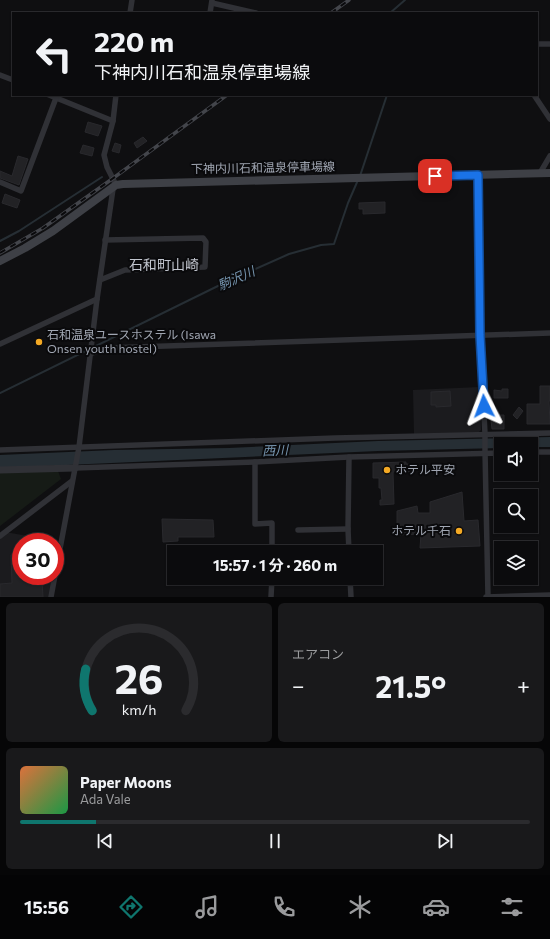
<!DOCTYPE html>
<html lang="ja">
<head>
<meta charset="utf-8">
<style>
  body { margin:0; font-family:Commissioner,"Noto Sans JP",sans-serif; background:#19191b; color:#f1f3f6; height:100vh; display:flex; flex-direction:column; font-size:15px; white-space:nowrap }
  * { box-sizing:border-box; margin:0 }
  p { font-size:13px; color:#9a9b9d }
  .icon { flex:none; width:22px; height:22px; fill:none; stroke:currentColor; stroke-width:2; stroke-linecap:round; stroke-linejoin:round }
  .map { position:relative; height:597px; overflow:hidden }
  .drawer { display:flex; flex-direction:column; gap:6px; padding:6px; background:#060607; flex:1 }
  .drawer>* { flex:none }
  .guide { position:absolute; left:12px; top:12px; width:526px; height:84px; border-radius:0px; box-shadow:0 1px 3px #0004,0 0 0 1px #2b2b2e; background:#0b0b0d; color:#f1f3f6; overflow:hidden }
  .fabs { position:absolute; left:494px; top:437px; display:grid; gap:8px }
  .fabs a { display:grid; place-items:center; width:44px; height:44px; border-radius:0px; background:#0b0b0d; box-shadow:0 1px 3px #0004,0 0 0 1px #2b2b2e; font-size:20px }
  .speed { position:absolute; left:12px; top:533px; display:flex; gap:8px; font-size:20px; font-weight:700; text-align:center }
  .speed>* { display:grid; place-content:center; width:52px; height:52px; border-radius:50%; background:#0b0b0d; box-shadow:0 1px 3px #0004,0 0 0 1px #2b2b2e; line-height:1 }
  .speed .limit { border:6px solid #d22; background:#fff; color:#111 }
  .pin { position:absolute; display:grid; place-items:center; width:34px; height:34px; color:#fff; margin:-17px; border-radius:8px; box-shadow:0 2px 6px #0006 }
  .me { position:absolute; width:44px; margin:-22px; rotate:357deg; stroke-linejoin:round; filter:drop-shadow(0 0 3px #0008) }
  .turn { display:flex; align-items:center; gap:14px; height:84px; padding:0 16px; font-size:18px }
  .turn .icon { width:52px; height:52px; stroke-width:2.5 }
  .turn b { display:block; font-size:28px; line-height:34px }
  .big { font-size:30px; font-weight:700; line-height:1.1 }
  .drawer .tile { flex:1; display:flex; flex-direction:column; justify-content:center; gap:6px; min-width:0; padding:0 14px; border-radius:6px; background:#19191b }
  .drawer .dial { align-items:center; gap:0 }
  .dial svg { height:104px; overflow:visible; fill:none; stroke:#2b2b2e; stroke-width:7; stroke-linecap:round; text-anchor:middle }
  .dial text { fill:#f1f3f6; stroke:none }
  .song { display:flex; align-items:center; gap:12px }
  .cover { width:48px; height:48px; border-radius:6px; background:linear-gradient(135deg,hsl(20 70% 55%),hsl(140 70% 35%)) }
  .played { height:4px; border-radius:2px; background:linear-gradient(90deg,#0f766e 15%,#2b2b2e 15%) }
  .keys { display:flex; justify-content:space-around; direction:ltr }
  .heat { display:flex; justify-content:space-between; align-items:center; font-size:22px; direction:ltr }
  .drawer .tiles { flex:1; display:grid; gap:6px; grid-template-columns:1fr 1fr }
  .tile:last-child { grid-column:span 2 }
  .trip { position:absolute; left:167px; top:545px; width:216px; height:40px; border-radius:0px; background:#0b0b0d; box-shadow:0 1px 3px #0004,0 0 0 1px #2b2b2e; font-weight:700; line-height:40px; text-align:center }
  .tab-bar { display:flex; height:64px; justify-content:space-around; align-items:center; background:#040405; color:#9a9b9d }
  .tab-bar .icon { width:28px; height:28px }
  .tab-bar .on { color:#0f766e }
  .tab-bar b { font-size:18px; color:#f1f3f6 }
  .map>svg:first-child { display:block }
  .built { fill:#1b1b1e; fill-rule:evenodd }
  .green { fill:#161b16 }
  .water { fill:#262e34 }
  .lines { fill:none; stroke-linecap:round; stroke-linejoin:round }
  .stream { stroke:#262e34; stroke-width:2 }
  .building { fill:#222225; stroke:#29292d }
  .minor { stroke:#303136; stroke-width:5.5 }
  .tertiary { stroke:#303136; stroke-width:7 }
  .secondary { stroke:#3e4046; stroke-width:8 }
  .rail-casing { stroke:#43454b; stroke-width:3.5 }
  .rail { stroke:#0a0a0c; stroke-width:2; stroke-dasharray:6; stroke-linecap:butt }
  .route-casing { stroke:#114b97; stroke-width:10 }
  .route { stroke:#1a73e8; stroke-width:7 }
  .poi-dot { fill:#f4a924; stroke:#0a0a0c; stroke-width:1.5 }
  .labels { text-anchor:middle; stroke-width:4; stroke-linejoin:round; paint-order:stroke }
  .street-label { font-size:12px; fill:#a0a6b2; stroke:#0a0a0c }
  .poi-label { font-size:12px; fill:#a0a6b2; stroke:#0a0a0c; text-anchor:start }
  .water-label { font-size:13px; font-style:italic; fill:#7695af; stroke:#0a0a0c }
  .quarter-label { font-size:14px; fill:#c1c5ce; stroke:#0a0a0c }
</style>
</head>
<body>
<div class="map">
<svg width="550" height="597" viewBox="0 0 550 597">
  <rect width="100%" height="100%" fill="#0f0f11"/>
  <g class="built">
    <path d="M480,387l1,43 -3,3 -64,1 -1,-44z"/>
    <path d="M5,532l57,10 -11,55h-51v-61zM21,542h34v34h-34z"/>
  </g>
  <path class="green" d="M58,471l3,8 -61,47v-53z"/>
  <path class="water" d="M550,437v10h-19v-3h-30v4l-123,3 -378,17v-13l114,-5 115,-2 149,-7z"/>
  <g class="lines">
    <g class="stream">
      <path d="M390,13l15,-13"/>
      <path d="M360,176l27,-81"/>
      <path d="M0,241l19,-10 83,-54"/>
      <path d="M0,393l226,-111 63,-28 32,-9 13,-1 14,-41 10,-23"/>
    </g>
  </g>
  <g class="building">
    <path d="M88,122l14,4 -4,10 -13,-4z"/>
    <path d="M143,137l4,4 -10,7 -3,-5z"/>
    <path d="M115,143l6,2 -2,8 -7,-2z"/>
    <path d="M83,145l11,3 -2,8 -12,-3z"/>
    <path d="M18,156l10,3 -9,26 -19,-7v-7l12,5z"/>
    <path d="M5,194l15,6 -3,8 -15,-5z"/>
    <path d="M385,202v11l-22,1v-5h-4v-6z"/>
    <path d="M540,386h10v15h-1l1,23h-23v-20h13z"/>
    <path d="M502,389h6v9h-14v-8l8,1z"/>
    <path d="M450,391l1,15 -15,1v-2h-5v-13z"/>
    <path d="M519,407l4,4 -6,8 -4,-4z"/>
    <path d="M493,415h11v14h-12l-1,-9h2z"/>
    <path d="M406,462v2h3v8h-16l1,32 -14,1v-5h2l-1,-12h-2v-10h-6v-15z"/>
    <path d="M462,492l2,29 14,-1 2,26 -60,2 1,-14 -24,1v-24l20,-5 1,7h12v-11z"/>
    <path d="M162,519l51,1 1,17h-36v4l-15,1z"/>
    <path d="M21,554v22h14l1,5h6l1,16h-43v-13l12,-1 -1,-28z"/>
  </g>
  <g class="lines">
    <g class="minor">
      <path d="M212,3l44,10"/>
      <path d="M130,13l2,-13"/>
      <path d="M210,13l2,-13"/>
      <path d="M537,44h13"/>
      <path d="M0,75l13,5"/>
      <path d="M49,95l64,26"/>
      <path d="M534,95l16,24"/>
      <path d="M540,173l10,-17"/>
      <path d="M478,175l2,160 5,99v17l3,146"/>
      <path d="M0,182l21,9 35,-93"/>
      <path d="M116,185l-9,-18 -3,-12 9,-34 3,-26"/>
      <path d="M100,280l25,-10 80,-3 1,-25 -3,-4 -98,2"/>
      <path d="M0,344l97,-45"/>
      <path d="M90,354l16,-6 444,-15"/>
      <path d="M0,450l335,-12 215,-5"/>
      <path d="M531,452h19"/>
      <path d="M255,462v62l17,-1v29"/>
      <path d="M75,468l180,-6 94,-5 152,-4"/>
      <path d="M298,530l50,-1"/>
      <path d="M0,536l72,-55"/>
      <path d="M349,552l-1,-23 1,-72"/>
      <path d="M350,578l1,19"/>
      <path d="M51,597l28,-150 18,-148 16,-110"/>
      <path d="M271,597l1,-19"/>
      <path d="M486,597l64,-2"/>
    </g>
    <path class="tertiary" d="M0,470l75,-2"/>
    <path class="secondary" d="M0,261l25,-13 28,-17 63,-46 7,-1 427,-11"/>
    <g class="rail-casing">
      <g id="rail">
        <path d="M331,13l18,-13"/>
        <path d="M0,253l43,-25 69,-49 115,-84"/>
      </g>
    </g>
    <use href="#rail" class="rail"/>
  </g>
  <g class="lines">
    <g class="route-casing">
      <path id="route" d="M435,176l43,-1 2,160 4,71"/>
    </g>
    <use href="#route" class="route"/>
  </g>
  <g class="poi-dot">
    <circle cx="39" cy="342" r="4"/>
    <circle cx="387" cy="470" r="4"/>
    <circle cx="459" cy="531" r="4"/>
  </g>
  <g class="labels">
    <g class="street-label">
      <text transform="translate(263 168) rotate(-1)" y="4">下神内川石和温泉停車場線</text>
    </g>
    <g class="poi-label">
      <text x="47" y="339">石和温泉ユースホステル (Isawa<tspan x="47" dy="14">Onsen youth hostel)</tspan></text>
      <text x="395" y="474">ホテル平安</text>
      <text x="451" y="535" text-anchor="end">ホテル千石</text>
    </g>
    <g class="water-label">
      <text transform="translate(236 278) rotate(-24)" y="5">駒沢川</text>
      <text transform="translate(275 450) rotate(-2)" y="5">西川</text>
    </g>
    <g class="quarter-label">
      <text x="164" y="270">石和町山崎</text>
    </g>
  </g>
</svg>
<div class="fabs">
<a><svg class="icon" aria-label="sound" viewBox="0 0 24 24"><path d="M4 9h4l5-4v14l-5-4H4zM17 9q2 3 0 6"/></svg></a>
<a><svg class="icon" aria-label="search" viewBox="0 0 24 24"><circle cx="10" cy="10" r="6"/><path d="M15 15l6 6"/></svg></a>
<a><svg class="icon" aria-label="layers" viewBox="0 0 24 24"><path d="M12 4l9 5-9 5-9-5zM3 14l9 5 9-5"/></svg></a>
</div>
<div class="speed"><div class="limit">30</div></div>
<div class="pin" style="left:435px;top:176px;background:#d93025"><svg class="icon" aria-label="arrive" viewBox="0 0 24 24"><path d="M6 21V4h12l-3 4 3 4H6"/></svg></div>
<svg class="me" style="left:484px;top:406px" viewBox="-20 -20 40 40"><path d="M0-17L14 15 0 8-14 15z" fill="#1a73e8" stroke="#fff" stroke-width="4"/></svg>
<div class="trip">15:57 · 1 分 · 260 m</div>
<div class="guide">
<div class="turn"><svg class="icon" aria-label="left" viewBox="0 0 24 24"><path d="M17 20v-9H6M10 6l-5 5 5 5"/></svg><div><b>220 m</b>下神内川石和温泉停車場線</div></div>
</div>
</div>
<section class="drawer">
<div class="tiles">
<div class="tile dial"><svg viewBox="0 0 100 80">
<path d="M14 69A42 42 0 1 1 86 69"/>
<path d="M14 69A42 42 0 0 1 9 37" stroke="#0f766e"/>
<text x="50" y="56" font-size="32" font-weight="700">26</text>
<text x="50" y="72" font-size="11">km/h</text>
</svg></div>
<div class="tile"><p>エアコン</p>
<div class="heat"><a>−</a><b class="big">21.5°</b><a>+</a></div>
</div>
<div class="tile">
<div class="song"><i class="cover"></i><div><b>Paper Moons</b><p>Ada Vale</p></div></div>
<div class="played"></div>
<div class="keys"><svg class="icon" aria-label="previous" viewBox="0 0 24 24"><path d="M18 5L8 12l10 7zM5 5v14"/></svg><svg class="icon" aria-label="pause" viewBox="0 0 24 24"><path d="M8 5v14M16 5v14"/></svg><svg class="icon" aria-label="next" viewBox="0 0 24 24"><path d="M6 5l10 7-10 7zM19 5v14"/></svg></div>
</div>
</div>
</section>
<nav class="tab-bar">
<b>15:56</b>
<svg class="icon on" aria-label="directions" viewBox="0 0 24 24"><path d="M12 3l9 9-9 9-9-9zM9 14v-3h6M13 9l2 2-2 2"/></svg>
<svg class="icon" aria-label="music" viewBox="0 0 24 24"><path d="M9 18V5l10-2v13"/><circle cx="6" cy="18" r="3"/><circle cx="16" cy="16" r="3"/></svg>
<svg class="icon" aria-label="phone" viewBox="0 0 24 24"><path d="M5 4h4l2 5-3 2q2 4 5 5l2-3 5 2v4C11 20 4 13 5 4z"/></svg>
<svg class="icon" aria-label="climate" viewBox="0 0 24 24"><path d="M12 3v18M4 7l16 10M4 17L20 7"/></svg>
<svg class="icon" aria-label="car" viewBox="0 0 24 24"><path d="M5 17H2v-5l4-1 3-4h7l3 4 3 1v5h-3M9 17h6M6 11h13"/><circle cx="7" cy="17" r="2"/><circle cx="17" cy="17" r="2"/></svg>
<svg class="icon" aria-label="filters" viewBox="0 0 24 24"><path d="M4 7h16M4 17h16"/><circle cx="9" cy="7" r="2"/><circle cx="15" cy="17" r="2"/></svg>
</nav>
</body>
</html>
